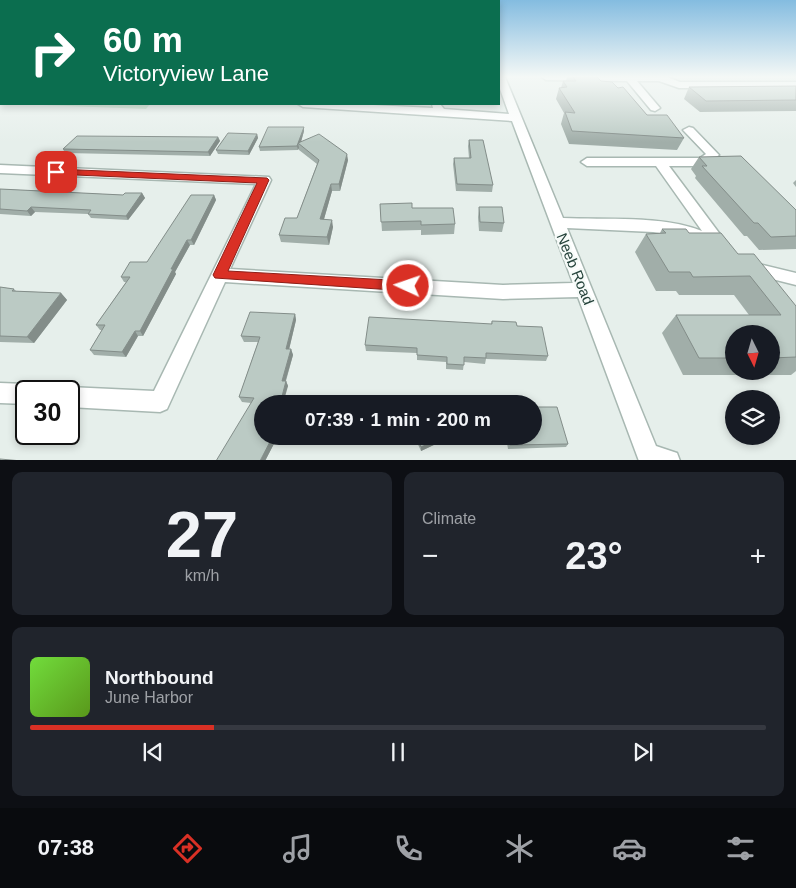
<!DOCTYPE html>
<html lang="en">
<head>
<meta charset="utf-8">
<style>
  body { margin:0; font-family:Arial,sans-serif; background:#20242c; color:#f1f3f6; height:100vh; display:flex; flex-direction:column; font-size:19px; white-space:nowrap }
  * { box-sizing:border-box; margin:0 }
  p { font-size:16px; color:#9ea1a6 }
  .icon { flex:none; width:28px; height:28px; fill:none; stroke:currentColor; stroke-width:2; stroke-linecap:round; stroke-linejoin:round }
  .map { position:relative; height:460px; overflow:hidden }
  .panel { display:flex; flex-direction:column; gap:12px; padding:12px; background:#0d0f14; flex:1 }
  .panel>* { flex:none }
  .banner { position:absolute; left:0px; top:0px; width:500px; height:105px; box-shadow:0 2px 8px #0003; background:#0b6e4f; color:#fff; overflow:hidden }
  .needle { width:32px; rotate:175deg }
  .controls { position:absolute; left:725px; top:325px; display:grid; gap:10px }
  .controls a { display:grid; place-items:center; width:55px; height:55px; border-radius:50%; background:#171b24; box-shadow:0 2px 8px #0003; font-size:25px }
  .speed { position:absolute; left:15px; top:380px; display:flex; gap:10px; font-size:25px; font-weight:700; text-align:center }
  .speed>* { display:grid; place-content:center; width:65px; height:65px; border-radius:50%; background:#171b24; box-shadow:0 2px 8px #0003; line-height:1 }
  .speed .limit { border:2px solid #111; border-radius:8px; background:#fff; color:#111 }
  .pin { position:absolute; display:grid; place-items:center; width:42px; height:42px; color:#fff; margin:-21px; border-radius:10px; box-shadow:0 2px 8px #0006 }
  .me { position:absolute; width:55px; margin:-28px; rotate:273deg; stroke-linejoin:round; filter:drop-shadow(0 0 4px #0008) }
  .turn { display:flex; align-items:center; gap:18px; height:105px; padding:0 20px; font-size:22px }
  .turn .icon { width:65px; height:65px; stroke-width:2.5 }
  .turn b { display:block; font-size:35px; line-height:42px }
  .big { font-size:38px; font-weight:700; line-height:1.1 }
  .panel .widget { flex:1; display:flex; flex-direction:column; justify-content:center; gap:8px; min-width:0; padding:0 18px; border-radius:10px; background:#20242c }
  .panel .dial { align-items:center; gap:0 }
  .dial b { font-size:65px; line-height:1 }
  .song { display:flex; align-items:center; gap:15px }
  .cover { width:60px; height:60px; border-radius:8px; background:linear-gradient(135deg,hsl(100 70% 55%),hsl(90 70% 35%)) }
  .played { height:5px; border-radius:2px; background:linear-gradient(90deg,#d93025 25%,#363941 25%) }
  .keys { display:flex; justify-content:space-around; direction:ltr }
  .heat { display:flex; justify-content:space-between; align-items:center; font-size:28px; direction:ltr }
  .panel .tiles { flex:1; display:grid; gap:12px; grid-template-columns:1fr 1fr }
  .widget:last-child { grid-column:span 2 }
  .trip { position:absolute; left:254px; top:395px; width:288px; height:50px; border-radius:25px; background:#171b24; box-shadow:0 2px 8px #0003; font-weight:700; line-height:50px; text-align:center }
  .dock { display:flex; height:80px; justify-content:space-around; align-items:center; background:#090b0e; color:#9ea1a6 }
  .dock .icon { width:35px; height:35px }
  .dock .on { color:#d93025 }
  .dock b { font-size:22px; color:#f1f3f6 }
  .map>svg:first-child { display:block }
  .green { fill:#bfe0c8 }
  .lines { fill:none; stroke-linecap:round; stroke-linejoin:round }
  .minor-casing { stroke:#a8b8b2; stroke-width:3 }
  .minor { fill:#fff; fill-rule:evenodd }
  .wall { fill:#a1aea9; fill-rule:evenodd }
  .shaded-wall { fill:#838d89 }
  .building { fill:#bbcac4; stroke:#838d89 }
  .route { fill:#d93025; stroke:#8d1f18 }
  .labels { text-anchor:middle; stroke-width:4.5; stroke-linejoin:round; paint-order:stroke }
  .street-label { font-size:15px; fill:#24423a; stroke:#f7fbf9 }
</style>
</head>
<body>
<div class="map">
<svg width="796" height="461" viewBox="0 0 796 461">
  <rect width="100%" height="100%" fill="#e6efeb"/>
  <path class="green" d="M16,104h134l-4,5z"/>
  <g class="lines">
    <g class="minor-casing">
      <g id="minor">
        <path d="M499,77h6l58,141c42,2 100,-3 139,13l-46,-65h-69l-6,-4 6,-4h113l6,-4 -23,-24 6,-3 4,1 26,27 -16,11h-34l56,75 3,4 -3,4h-10l-3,-3 -27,-10 -32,-4 -86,-4 89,218 21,7 3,8h-41l-61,-164 -75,2 -278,-17 -58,127 -7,3 -91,-5v-16h-8l8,-4 85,4 102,-207 -256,-11v-8l269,12 2,3 -41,89 273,16 70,-2 -61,-162 -209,-14 -5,-3h55l80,4 -1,-4h8l4,5 65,5 -10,-28z"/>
        <path d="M542,77h125l13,5h116v6h-117l-20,-7h-22l23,27 -5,3 -4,-1 -24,-29 -81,-1z"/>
        <path d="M750,262l46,11v12l-52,-13 -2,-4 2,-4z"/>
        <path d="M0,383l26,1 7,3 2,4h-9v13l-26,-1z"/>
      </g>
    </g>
    <use href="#minor" class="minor"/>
  </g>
  <g class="wall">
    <path d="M567,77h30l4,4 17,7 29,27 37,23 -7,12 -108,-6 -8,-20 3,-11 -8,-14 3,-11h2l2,-7h3z"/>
    <path d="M796,86v25l-96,1 -16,-13 5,-12z"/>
    <path d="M304,127v4l-3,11 47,18 -8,31h-8l-8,28 9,8 -4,18 -48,-3 -2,-7 18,-17 20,-54 -18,-14v-2l-1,2 -38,1 -1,-4z"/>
    <path d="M257,134l1,4 -9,17 -31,-1 -2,-4z"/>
    <path d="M218,137l2,4 -10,15 -145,-3 -2,-4z"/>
    <path d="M469,140l24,45 -1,7 -36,-1 -3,-27 1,-6h15l-1,-12z"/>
    <path d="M699,157l97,53v39l-37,1 -12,-14h-3l-49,-58 1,-2 -5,-7z"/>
    <path d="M796,180v7l-3,-4z"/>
    <path d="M0,189l123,6 19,-2 3,5 -17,22 -37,-2 -3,-4 -53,-2 -4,4 -31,-2z"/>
    <path d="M214,195l2,5 -22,45h-4l-15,27 1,2 -33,62h-5l-12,21 -32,-2 -4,-5 12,-20h-2l-4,-5 30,-43h-2l-3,-5 26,-15z"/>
    <path d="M380,204l32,4 43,16 -1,10 -33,1v-5l-39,1z"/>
    <path d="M479,207l25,16 -2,9 -23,-1 -1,-14z"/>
    <path d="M662,229l27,4 49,21 58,52v65l-5,4h-108l-21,-42 14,-18h73l-15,-20h-55l-3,-4h-20l-21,-39 11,-18 14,-1zM734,334h37v37h-37z"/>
    <path d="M0,287l14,2 2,2 45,2 6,7 -33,43 -34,-1z"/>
    <path d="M295,314l1,6 -7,29h2l2,6 -7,26 2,5 -26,50h16l-13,25 -14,-58 -9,-1 -3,-5 19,-55h-14l-3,-6z"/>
    <path d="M492,321l25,5 31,30 -2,5 -60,-2 -1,5 -21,-2 -1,8 -17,-1v-7l-29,-2v-7l-51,-2 -1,-6 126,-21z"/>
    <path d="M414,436h24v7l-17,8z"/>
    <path d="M501,436h31l36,8 -2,3 -58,2 -1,-6h-4z"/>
  </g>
  <g class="shaded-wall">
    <path d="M304,127v4l-4,14 -2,-2 1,5 -1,2 -1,-4z"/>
    <path d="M257,134l1,4 -9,17 -1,-4z"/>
    <path d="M218,137l2,4 -10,15 -2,-4z"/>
    <path d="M347,154l1,6 -8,31 -1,-7z"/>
    <path d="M331,184l1,7 -10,35 -2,-7z"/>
    <path d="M142,193l3,5 -17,22 -2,-4z"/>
    <path d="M214,195l2,5 -22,45 -3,-5z"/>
    <path d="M31,207l4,5 -4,4 -4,-5z"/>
    <path d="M332,220l1,7 -4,18 -2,-8z"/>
    <path d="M187,240l3,5 -15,27 1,2 -33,62 -3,-5 31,-62z"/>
    <path d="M61,293l6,7 -33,43 -7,-6z"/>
    <path d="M295,314l1,6 -8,34 -2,-5z"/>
    <path d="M135,331l3,5 -12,21 -4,-5z"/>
    <path d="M291,349l2,6 -9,31 -2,-5z"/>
    <path d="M286,381l2,5 -5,18h-3z"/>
    <path d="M273,436h5l-13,25h-5z"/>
    <path d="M439,439l-1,4 -17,8v-4z"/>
  </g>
  <g class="building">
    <path d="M573,77h24l4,4 11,1 6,6 5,-1 24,28h20l17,23 -112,-7 -7,-19 10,1 -16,-25 8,-1 -4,-6h13z"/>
    <path d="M796,86v14l-90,1 -17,-14z"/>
    <path d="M268,127h36l-7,19 -38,1z"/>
    <path d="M228,133l29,1 -9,17 -32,-1z"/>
    <path d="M319,134l28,20 -8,30h-8l-11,35 12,1 -5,17 -48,-2 6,-17h12l22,-58 -21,-17z"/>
    <path d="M77,136l141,1 -10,15 -145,-3z"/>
    <path d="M469,140h14l10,45 -36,-1 -3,-26h17z"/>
    <path d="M741,156l55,54v26l-25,1 -13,-14h-4l-52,-57h5l-8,-9z"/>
    <path d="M0,189l123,6 2,-2h17l-16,23 -38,-2 3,-4 -60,-3 -4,4 -27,-2z"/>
    <path d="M191,195h23l-23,45h-4l-16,29h2l-33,62h-5l-13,21 -32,-2 15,-25h-9l34,-48h-9l9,-15h17z"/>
    <path d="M412,203v5h41l2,16 -34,1v-4l-40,1 -1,-18z"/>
    <path d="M479,207h23l2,16 -24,-1z"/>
    <path d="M662,229h24l3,4h32l17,21h16l42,52v51l-25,1v-24h-37v24h-35l-23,-43h105l-31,-39 -57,1 -3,-5h-21l-23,-38 20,-1z"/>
    <path d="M0,287l14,2 -2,2 49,2 -34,44 -27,-1z"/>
    <path d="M250,312l45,2 -9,35h5l-9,32h4l-6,23h-18v32h11l-13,25h-44l38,-63 -15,-1 21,-60 -19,-1z"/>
    <path d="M369,317l123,7v-3l24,1 1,4 25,1 6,29 -62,-3v5l-22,-1v8l-17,-1v-7l-30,-2v-7l-52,-3z"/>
    <path d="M532,407h25l11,37 -58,1 -1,-6 -4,1 -1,-4h28z"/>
    <path d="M416,436h22l1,3 -18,8z"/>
    <path d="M0,459l22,2h-22z"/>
  </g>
  <linearGradient id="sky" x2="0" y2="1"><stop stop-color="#84bce0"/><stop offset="0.54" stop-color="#f4f8f6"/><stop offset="1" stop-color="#f4f8f6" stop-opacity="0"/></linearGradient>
  <rect width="796" height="142" fill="url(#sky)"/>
  <path class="route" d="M56,169l211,9 2,2 -41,91 180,10 7,5 -7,5 -193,-13 -2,-3 44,-92 -204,-9v-4z"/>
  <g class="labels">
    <g class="street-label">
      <text transform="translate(575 269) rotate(68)" y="5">Neeb Road</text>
    </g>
  </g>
</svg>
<div class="controls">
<a><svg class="needle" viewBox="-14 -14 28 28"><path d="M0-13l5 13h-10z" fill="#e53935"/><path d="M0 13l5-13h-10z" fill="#9ea1a6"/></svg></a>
<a><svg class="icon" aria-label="layers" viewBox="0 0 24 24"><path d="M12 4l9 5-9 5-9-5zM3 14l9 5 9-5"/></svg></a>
</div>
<div class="speed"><div class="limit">30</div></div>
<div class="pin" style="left:56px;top:172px;background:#d93025"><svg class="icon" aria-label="arrive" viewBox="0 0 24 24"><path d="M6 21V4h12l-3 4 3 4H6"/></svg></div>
<svg class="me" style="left:408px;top:286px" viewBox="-20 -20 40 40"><circle r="17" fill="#d93025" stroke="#fff" stroke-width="3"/><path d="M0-11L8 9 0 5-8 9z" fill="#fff"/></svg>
<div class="trip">07:39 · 1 min · 200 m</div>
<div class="banner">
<div class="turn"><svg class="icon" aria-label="right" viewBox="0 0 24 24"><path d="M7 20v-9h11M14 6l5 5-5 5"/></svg><div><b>60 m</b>Victoryview Lane</div></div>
</div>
</div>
<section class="panel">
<div class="tiles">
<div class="widget dial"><b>27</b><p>km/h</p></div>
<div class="widget"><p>Climate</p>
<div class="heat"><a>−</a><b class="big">23°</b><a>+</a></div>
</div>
<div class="widget">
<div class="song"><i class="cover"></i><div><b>Northbound</b><p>June Harbor</p></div></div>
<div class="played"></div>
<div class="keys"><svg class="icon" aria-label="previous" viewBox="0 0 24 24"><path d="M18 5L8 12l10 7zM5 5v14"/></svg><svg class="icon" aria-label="pause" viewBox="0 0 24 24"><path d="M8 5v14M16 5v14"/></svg><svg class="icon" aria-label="next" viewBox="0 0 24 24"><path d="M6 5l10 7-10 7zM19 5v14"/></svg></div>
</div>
</div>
</section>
<nav class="dock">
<b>07:38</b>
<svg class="icon on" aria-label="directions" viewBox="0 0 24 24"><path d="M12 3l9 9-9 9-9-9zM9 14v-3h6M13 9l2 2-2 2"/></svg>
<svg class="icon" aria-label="music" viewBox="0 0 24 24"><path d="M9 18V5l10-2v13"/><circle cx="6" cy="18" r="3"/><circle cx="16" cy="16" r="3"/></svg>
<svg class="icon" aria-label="phone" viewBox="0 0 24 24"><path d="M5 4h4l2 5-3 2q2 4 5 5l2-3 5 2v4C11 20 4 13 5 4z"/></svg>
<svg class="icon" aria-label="climate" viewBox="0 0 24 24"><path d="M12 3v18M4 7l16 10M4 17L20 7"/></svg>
<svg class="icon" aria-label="car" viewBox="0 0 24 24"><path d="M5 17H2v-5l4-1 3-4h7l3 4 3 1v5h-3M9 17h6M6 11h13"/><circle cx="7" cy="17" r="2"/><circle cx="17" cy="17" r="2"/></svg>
<svg class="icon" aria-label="filters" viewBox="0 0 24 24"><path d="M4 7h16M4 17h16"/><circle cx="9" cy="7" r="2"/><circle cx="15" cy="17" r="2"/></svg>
</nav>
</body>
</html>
